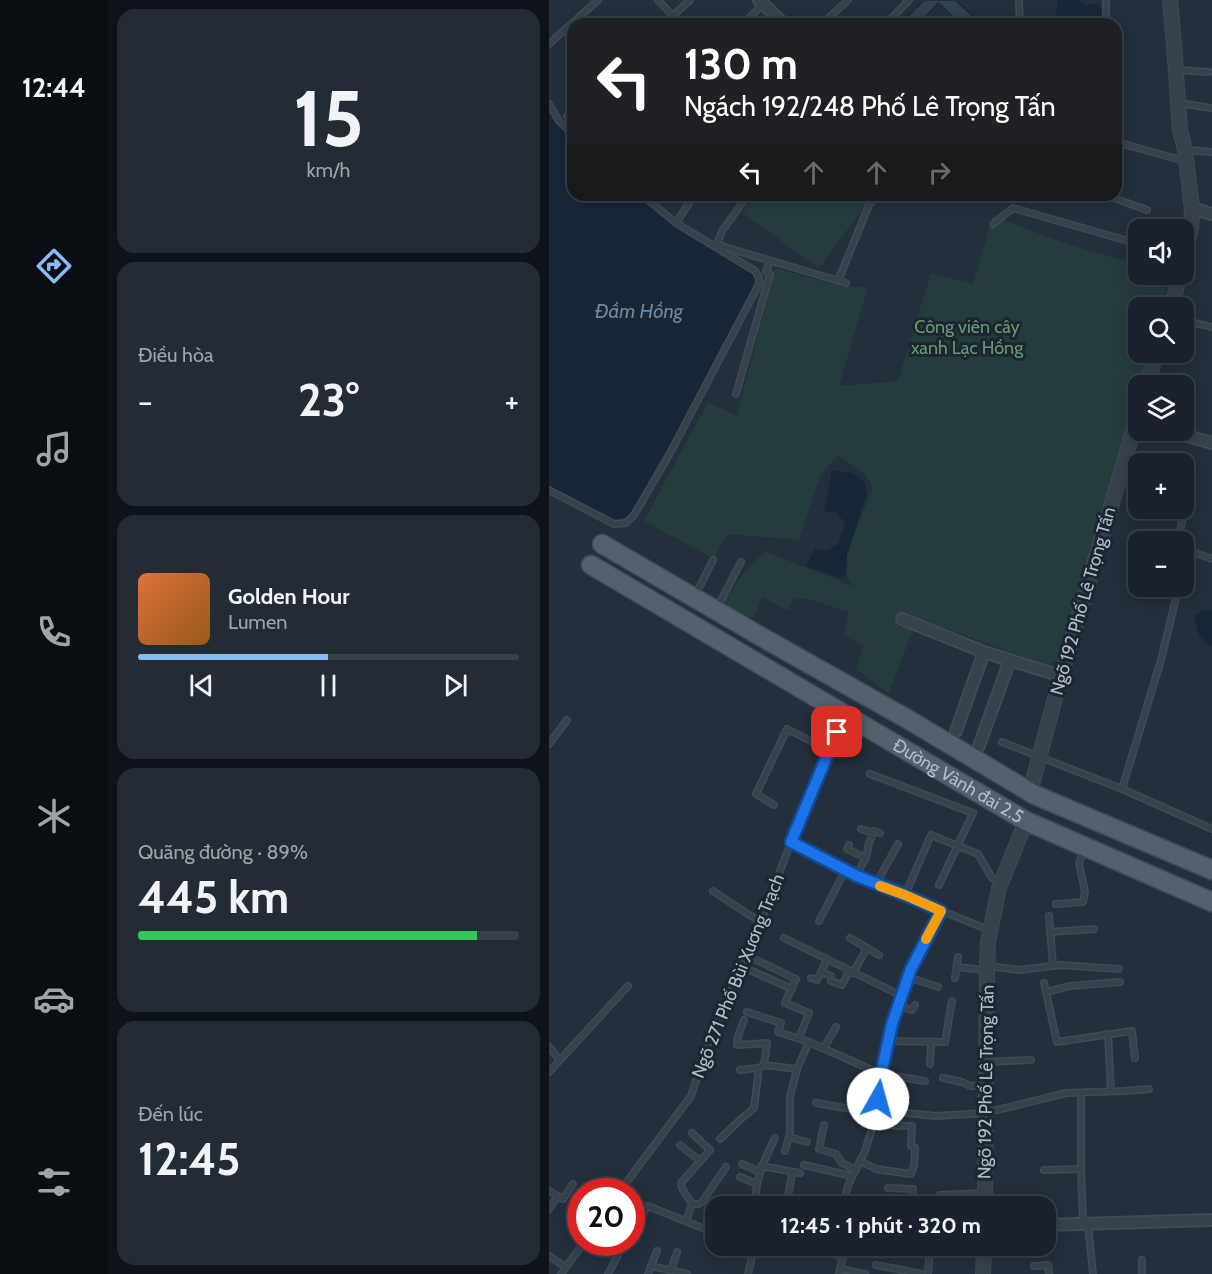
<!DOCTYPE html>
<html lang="vi">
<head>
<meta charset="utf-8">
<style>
  body { margin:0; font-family:Cabin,sans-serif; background:#232b35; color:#f1f3f6; height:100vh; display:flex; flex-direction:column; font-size:22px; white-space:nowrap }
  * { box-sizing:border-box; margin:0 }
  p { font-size:20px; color:#9fa4aa }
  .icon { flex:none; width:33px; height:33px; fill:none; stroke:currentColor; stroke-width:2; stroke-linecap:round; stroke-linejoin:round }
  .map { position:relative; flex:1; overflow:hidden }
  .details { display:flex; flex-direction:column; gap:9px; padding:9px; background:#0e1319; width:441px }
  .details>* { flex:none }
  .hud { position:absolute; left:18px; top:18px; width:555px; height:183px; border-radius:18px; box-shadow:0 3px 15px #0003,0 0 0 2px #384049; background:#202124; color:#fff; overflow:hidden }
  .buttons { position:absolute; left:579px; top:219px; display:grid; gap:12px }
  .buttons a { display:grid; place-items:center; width:66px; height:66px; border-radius:12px; background:#1a232d; box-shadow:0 3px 15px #0003,0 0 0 2px #384049; font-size:30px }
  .speed { position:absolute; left:18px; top:1178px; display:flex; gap:12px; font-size:30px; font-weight:700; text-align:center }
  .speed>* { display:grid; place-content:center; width:78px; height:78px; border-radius:50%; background:#1a232d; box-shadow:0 3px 15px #0003,0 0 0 2px #384049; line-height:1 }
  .speed .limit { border:9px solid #d22; background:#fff; color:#111 }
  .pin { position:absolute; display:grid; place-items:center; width:51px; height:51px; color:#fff; margin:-26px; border-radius:12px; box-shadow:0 3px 9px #0006 }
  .me { position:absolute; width:66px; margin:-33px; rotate:7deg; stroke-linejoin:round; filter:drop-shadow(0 0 4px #0008) }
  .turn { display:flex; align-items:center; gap:21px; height:126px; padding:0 18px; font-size:27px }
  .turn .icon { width:78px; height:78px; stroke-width:2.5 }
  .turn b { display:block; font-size:42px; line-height:51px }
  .lanes { display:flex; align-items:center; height:57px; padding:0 18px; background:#0003; justify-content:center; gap:30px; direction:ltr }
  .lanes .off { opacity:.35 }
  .big { font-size:45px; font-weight:700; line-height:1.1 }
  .details .card { flex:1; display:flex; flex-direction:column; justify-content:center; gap:9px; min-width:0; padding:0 21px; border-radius:18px; background:#232b35 }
  .details .dial { align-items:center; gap:0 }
  .dial b { font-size:78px; line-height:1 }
  .song { display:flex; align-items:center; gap:18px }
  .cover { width:72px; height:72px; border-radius:9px; background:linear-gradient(135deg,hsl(20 70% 55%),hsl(30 70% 35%)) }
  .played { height:6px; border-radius:3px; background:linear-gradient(90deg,#89baf6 50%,#384049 50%) }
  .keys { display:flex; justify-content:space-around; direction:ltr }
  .heat { display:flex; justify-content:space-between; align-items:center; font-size:33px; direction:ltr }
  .charge { height:9px; border-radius:4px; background:linear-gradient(90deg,#34c759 89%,#384049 0) }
  .trip { position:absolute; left:156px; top:1196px; width:351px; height:60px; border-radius:18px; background:#1a232d; box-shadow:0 3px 15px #0003,0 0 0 2px #384049; font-weight:700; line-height:60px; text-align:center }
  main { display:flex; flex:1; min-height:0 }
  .menu { display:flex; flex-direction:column; width:108px; justify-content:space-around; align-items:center; background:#0a0e12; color:#9fa4aa }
  .menu .icon { width:42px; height:42px }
  .menu .active { color:#89baf6 }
  .menu b { font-size:27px; color:#f1f3f6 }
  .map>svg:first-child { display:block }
  .green { fill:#253c3d }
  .water { fill:#172739 }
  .building { fill:#324150; stroke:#1e2833; stroke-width:1.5 }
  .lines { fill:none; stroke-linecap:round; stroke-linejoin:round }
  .service-casing { stroke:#404a55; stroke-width:8 }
  .minor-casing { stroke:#404a55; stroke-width:14 }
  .tertiary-casing { stroke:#404a55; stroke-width:16 }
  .primary-casing { stroke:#404a55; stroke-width:21 }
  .service { stroke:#37414c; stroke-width:5 }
  .minor { stroke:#37414c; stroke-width:10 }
  .tertiary { stroke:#37414c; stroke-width:14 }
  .primary { stroke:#55606c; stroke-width:18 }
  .route-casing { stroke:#114b97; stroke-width:15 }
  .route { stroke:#1a73e8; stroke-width:10 }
  .slow { stroke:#f59e0b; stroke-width:10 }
  .labels { text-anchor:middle; stroke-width:6; stroke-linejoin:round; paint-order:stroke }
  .park-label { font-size:18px; fill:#6a9872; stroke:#1c2631 }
  .street-label { font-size:18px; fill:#b3bcc8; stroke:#1c2631 }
  .water-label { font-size:20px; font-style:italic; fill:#6c88a6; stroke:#1c2631 }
</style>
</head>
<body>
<main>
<nav class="menu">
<b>12:44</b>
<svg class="icon active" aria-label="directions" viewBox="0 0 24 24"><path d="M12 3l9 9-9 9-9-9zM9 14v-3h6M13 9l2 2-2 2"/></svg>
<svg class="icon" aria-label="music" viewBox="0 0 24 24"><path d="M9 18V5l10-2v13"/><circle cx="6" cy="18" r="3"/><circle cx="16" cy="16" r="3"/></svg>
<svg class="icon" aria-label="phone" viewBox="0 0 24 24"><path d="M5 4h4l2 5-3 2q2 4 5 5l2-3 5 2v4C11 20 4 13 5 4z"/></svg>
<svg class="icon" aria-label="climate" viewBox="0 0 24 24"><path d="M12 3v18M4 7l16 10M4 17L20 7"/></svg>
<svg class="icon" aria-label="car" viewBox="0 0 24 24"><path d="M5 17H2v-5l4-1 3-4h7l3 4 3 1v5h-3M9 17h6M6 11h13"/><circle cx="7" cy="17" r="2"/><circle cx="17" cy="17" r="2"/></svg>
<svg class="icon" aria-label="filters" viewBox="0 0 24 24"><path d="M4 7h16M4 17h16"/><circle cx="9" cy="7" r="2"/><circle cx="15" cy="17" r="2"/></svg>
</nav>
<section class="details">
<div class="card dial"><b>15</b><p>km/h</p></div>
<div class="card"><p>Điều hòa</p>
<div class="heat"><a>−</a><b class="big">23°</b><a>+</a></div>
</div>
<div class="card">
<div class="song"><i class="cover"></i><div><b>Golden Hour</b><p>Lumen</p></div></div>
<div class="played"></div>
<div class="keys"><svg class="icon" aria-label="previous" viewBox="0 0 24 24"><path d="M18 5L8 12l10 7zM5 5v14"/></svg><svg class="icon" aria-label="pause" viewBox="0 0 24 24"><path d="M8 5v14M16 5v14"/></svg><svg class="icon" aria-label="next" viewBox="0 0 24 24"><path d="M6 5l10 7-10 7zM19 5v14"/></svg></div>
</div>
<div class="card"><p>Quãng đường · 89%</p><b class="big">445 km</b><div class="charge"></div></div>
<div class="card"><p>Đến lúc</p><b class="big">12:45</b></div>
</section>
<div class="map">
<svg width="663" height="1274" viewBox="0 0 663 1274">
  <rect width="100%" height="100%" fill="#232f3c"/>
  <g class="green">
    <path d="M206,195h118l-54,73 -77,-55z"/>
    <path d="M444,216l71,27 74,22 1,9 32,1 -10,32 -22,1v44l9,1 -57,193 -25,103c-7,9 -10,15 -22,15l-141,-51 -5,12 15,4 -24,65 -33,-25 7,-24 -19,-9 5,-24 -40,-13 -15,-1 -6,13 -26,-14 -8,21 -13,-4 -18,-10 17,-26 24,-27 89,35 -7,-12 1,-19 12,-35 14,-31 -7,-14 -28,-20 -17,20 -22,65 -72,-6 -13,25 -70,-38 64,-119 29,14 38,-148 68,19h25l-29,99 59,-5 33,-108 42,11z"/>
  </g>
  <g class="water">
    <path d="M509,0h20l7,5 13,-2 4,8 -2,13h-45z"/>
    <path d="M0,110l8,14 16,18v53h63l51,40 58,32 7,6 4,10 -8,18 -15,24 -27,54 -74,135 -11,4 -5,1 -38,-17 -29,-16z"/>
    <path d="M283,470l20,3 13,9 2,12 -20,61 -1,19 -6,4 -34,-12 9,-17 13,2 10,-7 7,-20 -8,-12h-13z"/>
    <path d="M653,611h10v35c-13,-6 -17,-17 -17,-30z"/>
  </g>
  <path class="building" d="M375,0h31l26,24h-20l-23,-21 -19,21h-18z"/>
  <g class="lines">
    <g class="service-casing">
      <g id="service">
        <path d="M109,0l15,16"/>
        <path d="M470,0l1,24"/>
        <path d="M115,24l26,-24"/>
        <path d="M194,24l20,-20"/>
        <path d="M273,24l26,-24"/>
        <path d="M337,24l23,-24"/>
        <path d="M557,24v-24"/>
        <path d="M0,44l49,-44"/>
        <path d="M629,70l31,2"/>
        <path d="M630,103l33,5"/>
        <path d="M0,104l10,17 14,13"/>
        <path d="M18,116l6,-5"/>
        <path d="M567,142l69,19"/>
        <path d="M638,150l25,2"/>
        <path d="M199,195l-26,36 -5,13 14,5 115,34"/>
        <path d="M556,195l42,15"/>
        <path d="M127,223l18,-28"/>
        <path d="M444,224l20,-16 126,36"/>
        <path d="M289,281l31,-76 8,-10"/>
        <path d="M634,320l29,7"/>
        <path d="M187,394l34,-120 -4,-2 4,-11"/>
        <path d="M634,406h3"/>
        <path d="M0,490l65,34 12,-1 8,-8 35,-60 90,-171v-6l-4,-7 -79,-48 -34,-28"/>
        <path d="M628,542l9,-36"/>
        <path d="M634,548l29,11"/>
        <path d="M634,569l5,-19"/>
        <path d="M147,594l17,-34"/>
        <path d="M169,606l23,-44"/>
        <path d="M453,742l120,47 90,40"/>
        <path d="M0,744l18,-24"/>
        <path d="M321,774l103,39 -34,72"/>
        <path d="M573,789l39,-129 18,-74"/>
        <path d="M225,805l-18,-11 31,-65 42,21"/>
        <path d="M312,829l12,4 1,-2 6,2"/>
        <path d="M242,842l65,34 133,54"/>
        <path d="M300,845l-2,4 19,9"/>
        <path d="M307,876l10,-18 3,-15 4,-10"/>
        <path d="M327,884l22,-40"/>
        <path d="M164,891l47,31"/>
        <path d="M356,895l26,-60 47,19 14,24 7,3"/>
        <path d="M507,904l27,-2 2,-10 -6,-29 5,-15"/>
        <path d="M500,916l4,49"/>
        <path d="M270,921l26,-50"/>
        <path d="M501,932l44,-3"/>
        <path d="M235,938l118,58"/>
        <path d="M301,938l29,17"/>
        <path d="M197,955l50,24 -11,24 24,10 -10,25"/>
        <path d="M192,966l51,23"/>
        <path d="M440,966l30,4 41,-5 59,4"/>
        <path d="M408,967l28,3"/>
        <path d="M272,972l10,4"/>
        <path d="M304,973l14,-25"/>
        <path d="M359,977l30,10"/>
        <path d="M262,978l6,2 10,-20"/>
        <path d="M406,978l3,-21"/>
        <path d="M282,981l11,4 7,-14"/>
        <path d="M571,982l-50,4 -24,6 11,50 75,-11 3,27"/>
        <path d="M495,983l2,9"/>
        <path d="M350,1006l13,4 3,-5"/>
        <path d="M198,1012l34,11 -3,9 31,10 72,32 44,7"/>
        <path d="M195,1020l-6,16 -1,9 30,-2 -3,22"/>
        <path d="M559,1034l3,57"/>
        <path d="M339,1041l57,1 7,-41"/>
        <path d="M0,1047l11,13"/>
        <path d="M275,1048l12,-21"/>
        <path d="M439,1062l43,-2"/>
        <path d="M381,1064l1,-22"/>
        <path d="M191,1070l19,-2 5,-3 33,4"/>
        <path d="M0,1072l79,-86"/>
        <path d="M394,1078l19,4 8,4h15"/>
        <path d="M267,1103l59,10"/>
        <path d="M327,1110l60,6 49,-3 81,-20 58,-2 25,-2"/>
        <path d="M275,1125l-5,24 17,5 6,9 14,7"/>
        <path d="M324,1125l39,1 -1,20"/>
        <path d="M240,1137l18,5"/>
        <path d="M171,1139l22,-21 12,-10 5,-40"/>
        <path d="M131,1145l20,16"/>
        <path d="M236,1151l5,-18v-36l7,-28 12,-27"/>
        <path d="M311,1161l16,8 35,5 3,-9 1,-17"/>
        <path d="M193,1164l18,8"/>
        <path d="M255,1165l48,11"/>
        <path d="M212,1166l39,7"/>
        <path d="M532,1169v-76"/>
        <path d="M495,1170l37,-1 2,55"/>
        <path d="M191,1177l17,7"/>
        <path d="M339,1188l25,1 -1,17"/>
        <path d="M0,1191l14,8 10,-15"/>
        <path d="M71,1191l71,-95 18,-55 49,-112 33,-87 52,-124"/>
        <path d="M391,1195l43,-2"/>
        <path d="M238,1199l47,7"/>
        <path d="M238,1202l5,-28"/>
        <path d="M143,1204l-10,-16 -1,-5 29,-33 -18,-17"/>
        <path d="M143,1204h7l3,-2 24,-35"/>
        <path d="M294,1204l10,2"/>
        <path d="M207,1206c-2,-26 8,-45 19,-68"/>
        <path d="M293,1206l7,-23 16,-32 8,-26 5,-26 3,-25 11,-49 19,-56 29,-58"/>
        <path d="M0,1209l9,-13"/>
        <path d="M137,1221l6,-17"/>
        <path d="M539,1224l5,50"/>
        <path d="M82,1231l17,-25 67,27"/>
        <path d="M233,1245l51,9 2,-9"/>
        <path d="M284,1254l10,3 -4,17"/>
        <path d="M0,1256l17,11"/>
        <path d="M327,1265l46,9"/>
        <path d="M102,1266l36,8"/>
        <path d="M485,1266l14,-1 1,9"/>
        <path d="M291,1269l25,5"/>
        <path d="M122,1270l6,-18"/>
        <path d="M12,1274l23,-32"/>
        <path d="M59,1274l17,-32"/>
        <path d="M99,1274l9,-23"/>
        <path d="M199,1274l7,-29"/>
        <path d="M379,1274l2,-29"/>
        <path d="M593,1274v-14"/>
      </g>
    </g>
    <g class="minor-casing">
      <g id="minor">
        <path d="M210,0l25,24"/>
        <path d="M643,208l20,6"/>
        <path d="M618,430l45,13"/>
        <path d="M353,619l82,33 77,24"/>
        <path d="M407,731l28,-79"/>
        <path d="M430,746l31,-86"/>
        <path d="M496,1225l167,-5"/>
      </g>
    </g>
    <g class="tertiary-casing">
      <g id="tertiary">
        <path d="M621,0l4,44 6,86 5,20 7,58 -1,20 -8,34"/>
        <path d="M622,308l9,-34"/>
        <path d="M597,386l11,-34"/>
        <path d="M481,792l31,-116 78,-265"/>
        <path d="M436,1206l2,-236 1,-28 11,-54 27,-67"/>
        <path d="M434,1274l1,-29"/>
      </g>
    </g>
    <g class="primary-casing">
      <g id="primary">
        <path d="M53,544l158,92 149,84 126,75 177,75"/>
        <path id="s1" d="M42,565l435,256 186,81"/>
      </g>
    </g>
    <use href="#service" class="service"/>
    <use href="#minor" class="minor"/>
    <use href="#tertiary" class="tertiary"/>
    <use href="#primary" class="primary"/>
  </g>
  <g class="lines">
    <g class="route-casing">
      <path id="route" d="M288,732l-46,110 66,34 48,19 36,16 -30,58 -19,55 -11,50 -3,25"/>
    </g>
    <use href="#route" class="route"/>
    <path class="slow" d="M331,886l25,9 36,16 -15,28"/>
  </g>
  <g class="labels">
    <g class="park-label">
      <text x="418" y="333">Công viên cây<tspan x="418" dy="21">xanh Lạc Hồng</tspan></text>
    </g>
    <g class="street-label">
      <text transform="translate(534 601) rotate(-74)" y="6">Ngõ 192 Phố Lê Trọng Tấn</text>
      <text dy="6" stroke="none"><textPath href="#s1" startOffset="426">Đường Vành đai 2.5</textPath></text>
      <text transform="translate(189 976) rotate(-68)" y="6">Ngõ 271 Phố Bùi Xương Trạch</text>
      <text transform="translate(437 1082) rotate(-89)" y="6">Ngõ 192 Phố Lê Trọng Tấn</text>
    </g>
    <g class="water-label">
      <text x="90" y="318">Đầm Hồng</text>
    </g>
  </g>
</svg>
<div class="buttons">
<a><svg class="icon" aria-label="sound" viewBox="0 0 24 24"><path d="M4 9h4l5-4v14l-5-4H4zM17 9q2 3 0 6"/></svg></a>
<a><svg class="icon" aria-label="search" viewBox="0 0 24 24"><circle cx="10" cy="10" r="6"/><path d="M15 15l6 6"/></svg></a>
<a><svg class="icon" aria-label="layers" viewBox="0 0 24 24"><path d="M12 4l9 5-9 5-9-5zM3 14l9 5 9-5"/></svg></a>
<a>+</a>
<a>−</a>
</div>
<div class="speed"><div class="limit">20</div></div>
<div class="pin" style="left:288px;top:732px;background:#d93025"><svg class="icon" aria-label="arrive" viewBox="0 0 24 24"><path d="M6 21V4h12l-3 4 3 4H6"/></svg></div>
<svg class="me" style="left:329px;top:1099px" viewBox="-20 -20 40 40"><circle r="19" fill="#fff"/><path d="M0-13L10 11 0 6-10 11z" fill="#1a73e8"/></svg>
<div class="trip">12:45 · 1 phút · 320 m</div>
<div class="hud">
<div class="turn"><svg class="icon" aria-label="left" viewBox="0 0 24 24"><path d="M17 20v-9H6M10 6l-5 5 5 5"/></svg><div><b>130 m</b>Ngách 192/248 Phố Lê Trọng Tấn</div></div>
<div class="lanes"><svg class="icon" aria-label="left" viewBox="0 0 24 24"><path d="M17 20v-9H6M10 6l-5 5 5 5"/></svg><svg class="icon off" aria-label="ahead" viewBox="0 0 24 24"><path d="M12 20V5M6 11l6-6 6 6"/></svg><svg class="icon off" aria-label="ahead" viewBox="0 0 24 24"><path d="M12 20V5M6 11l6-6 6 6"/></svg><svg class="icon off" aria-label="right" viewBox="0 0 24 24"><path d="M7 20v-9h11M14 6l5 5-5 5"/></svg></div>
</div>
</div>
</main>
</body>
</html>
